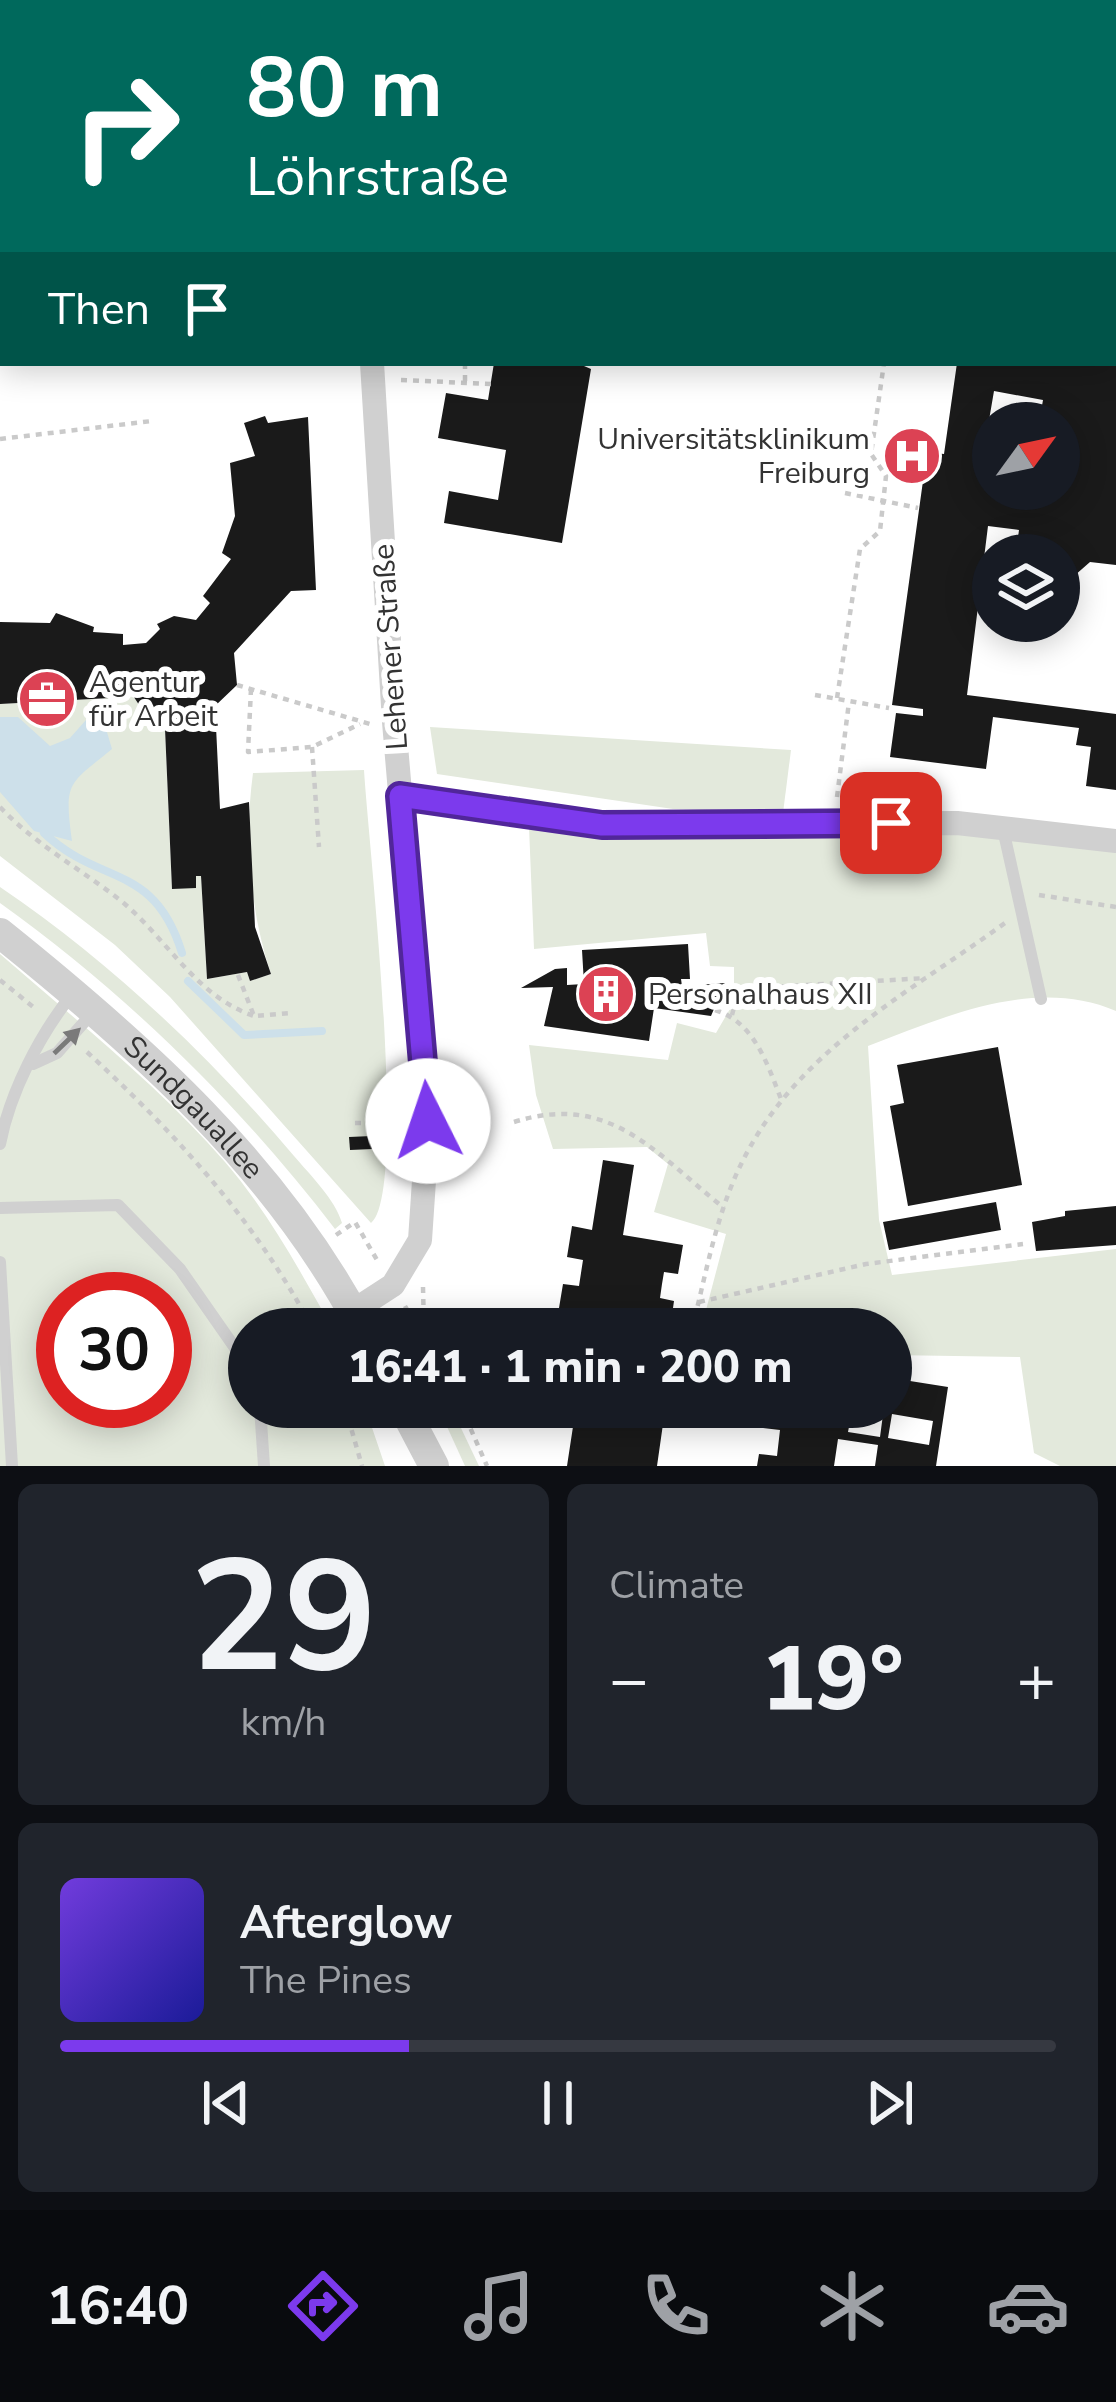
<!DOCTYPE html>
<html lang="en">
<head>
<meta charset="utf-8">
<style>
  body { margin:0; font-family:"Nunito Sans",sans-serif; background:#20242c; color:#f1f3f6; height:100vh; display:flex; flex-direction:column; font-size:45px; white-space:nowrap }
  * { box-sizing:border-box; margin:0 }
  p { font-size:39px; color:#9ea1a6 }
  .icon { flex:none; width:66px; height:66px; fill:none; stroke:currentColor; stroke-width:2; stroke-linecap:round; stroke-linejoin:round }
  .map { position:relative; height:1466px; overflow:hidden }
  .details { display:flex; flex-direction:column; gap:18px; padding:18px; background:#0d0f14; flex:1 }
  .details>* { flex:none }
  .hud { position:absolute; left:0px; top:0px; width:1116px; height:366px; box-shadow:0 6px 30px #0003; background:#00695c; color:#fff; overflow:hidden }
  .needle { width:78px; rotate:57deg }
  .tools { position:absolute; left:972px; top:402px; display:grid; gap:24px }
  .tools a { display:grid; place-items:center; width:108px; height:108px; border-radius:50%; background:#171b24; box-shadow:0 6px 30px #0003; font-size:60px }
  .speed { position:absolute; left:36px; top:1272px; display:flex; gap:24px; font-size:60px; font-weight:700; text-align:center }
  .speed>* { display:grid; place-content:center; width:156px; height:156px; border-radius:50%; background:#171b24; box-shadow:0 6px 30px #0003; line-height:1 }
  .speed .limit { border:18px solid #d22; background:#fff; color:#111 }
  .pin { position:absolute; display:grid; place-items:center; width:102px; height:102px; color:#fff; margin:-51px; border-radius:24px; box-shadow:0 6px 18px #0006 }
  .me { position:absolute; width:132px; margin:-66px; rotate:356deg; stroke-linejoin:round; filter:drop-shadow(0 0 9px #0008) }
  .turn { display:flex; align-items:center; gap:42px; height:252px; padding:0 48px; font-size:54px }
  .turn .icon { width:156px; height:156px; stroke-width:2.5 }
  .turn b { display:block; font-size:84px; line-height:102px }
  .then { display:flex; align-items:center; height:114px; padding:0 48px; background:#0003; gap:24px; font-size:45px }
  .big { font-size:90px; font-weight:800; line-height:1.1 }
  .details .tile { flex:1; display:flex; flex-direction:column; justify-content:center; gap:18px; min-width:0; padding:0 42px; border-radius:18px; background:#20242c }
  .details .dial { align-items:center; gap:0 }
  .dial b { font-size:156px; line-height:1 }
  .song { display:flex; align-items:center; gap:36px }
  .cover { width:144px; height:144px; border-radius:18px; background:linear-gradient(135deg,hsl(260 70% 55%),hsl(240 70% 35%)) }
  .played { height:12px; border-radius:6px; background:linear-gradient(90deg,#7c3aed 35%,#363941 35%) }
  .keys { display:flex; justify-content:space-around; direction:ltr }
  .heat { display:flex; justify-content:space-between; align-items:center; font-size:66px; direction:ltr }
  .details .tiles { flex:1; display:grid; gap:18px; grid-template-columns:1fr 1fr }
  .tile:last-child { grid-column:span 2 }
  .trip { position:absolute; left:228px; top:1308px; width:684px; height:120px; border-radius:60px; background:#171b24; box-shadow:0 6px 30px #0003; font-weight:800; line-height:120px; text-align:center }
  .tab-bar { display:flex; height:192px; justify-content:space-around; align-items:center; background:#090b0e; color:#9ea1a6 }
  .tab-bar .icon { width:84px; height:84px }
  .tab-bar .active { color:#7c3aed }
  .tab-bar b { font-size:54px; color:#f1f3f6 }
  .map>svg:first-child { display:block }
  .green { fill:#e3e9dc; fill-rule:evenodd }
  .water { fill:#cde0ea }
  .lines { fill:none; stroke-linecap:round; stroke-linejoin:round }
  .stream { stroke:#cde0ea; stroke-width:8 }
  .building { fill:#1a1a1a; fill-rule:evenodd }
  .path { stroke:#cacaca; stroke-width:4.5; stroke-dasharray:6 6; stroke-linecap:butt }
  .service { stroke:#d0d0d0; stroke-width:12 }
  .minor { stroke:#d0d0d0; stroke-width:24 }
  .tertiary { stroke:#d0d0d0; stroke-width:30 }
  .rail-casing { stroke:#888; stroke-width:12 }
  .rail { stroke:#fff; stroke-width:8; stroke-dasharray:22; stroke-linecap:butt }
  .oneway { fill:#7a7a7a }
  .route-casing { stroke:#51269a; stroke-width:30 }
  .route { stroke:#7c3aed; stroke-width:21 }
  .labels { text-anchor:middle; stroke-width:12; stroke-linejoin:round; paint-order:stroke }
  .poi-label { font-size:30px; fill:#333; stroke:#fff; text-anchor:start }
  .street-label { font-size:30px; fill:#333; stroke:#fff }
</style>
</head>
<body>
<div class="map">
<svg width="1116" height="1466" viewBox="0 0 1116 1466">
  <rect width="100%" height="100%" fill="#fff"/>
  <g class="green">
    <path d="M422,0h360l18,3h-347z"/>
    <path d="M128,688l15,23 30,15 -8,4 7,158h24v-12h5l6,103 40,-7 3,9 21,-7c-21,-63 -27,-135 -18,-201l111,-3c4,67 45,422 7,453l-201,-226 -55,-52 -115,-89v-152l127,-7z"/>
    <path d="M430,727l361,23 -8,63 -110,-4 -236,-35z"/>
    <path d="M529,827l98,11 347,-5 142,18v160c-81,-35 -172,6 -248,35l11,174 13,55 224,-26v217h-56l-26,-13 -14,-96 -129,-2v-26h-190l25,-95 -72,-22 14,-48 -21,-17 -94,2 -17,-54 -7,-50 139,15 9,-37 39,10 18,-31v-35l-24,-1 -4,-33 -172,16z"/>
    <path d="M0,887c109,74 209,168 294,269 16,19 41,43 48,67l-7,6c-96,-125 -207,-234 -335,-326z"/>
    <path d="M0,954c77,67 158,131 225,208 43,50 74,107 106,164l-82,3v78h116l20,59h-385zM63,1299h102v102h-102z"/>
    <path d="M438,1407h13l28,59h-14z"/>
  </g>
  <path class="water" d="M0,717h18l32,29 20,-8 16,-18 18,2 8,27c-44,36 -48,32 -40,92l-38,-10 -34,-39z"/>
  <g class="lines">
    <g class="stream">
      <path d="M44,833c57,54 110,29 138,120"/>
      <path d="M188,981l56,54 78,-4"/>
    </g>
  </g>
  <g class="building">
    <path d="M494,363h83l14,6 -29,174 -118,-20 5,-32 49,9 8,-50 -68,-12 8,-45 42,7z"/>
    <path d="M957,363h159v202l-26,-3 -24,21 -7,-28 -43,-3 3,-22 -31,-4 -21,169 149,19v76l-30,-4 5,-39 -15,-2 3,-17 -86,-11 -7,52 -96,-12 6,-44 27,3v-7l-31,-4 35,-253 17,2zM994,391l49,9 -4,23h20v66h-66v-20l-12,-2z"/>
    <path d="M265,416l3,7 40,-6 8,173 -25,1 -57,62 3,32 -22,21 5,103 29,-7 6,125 16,47 -21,7 -3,-9 -40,7 -6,-103h-5v12l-24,1 -7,-160 8,-3 -30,-15 -15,-23v9l-128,7v-82l50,1 6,-10 38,14 -1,5 30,2v11l23,-2 14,-14 -3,-5 17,-8 22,4 14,-17 -7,-7 28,-37 -9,-6 13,-37 -5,-53 25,-7 -11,-33z"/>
    <path d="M688,944l2,35h-9l1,7 43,-3 -14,33 -57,-8 -5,33 -105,-15 9,-39 -32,1 34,-19 12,-1v17l17,-1 -2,-34z"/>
    <path d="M998,1047l24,138 -114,21 -18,-100 14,-3 -7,-38z"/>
    <path d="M372,1136l1,13 -23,1 -1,-13z"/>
    <path d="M603,1160l31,5 -11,70 60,10 -5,29 -14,-2 -2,12 -2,14 14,3 -4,28h-62l1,-7 -51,-8 5,-30 16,2 4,-26 -16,-3 5,-31 20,4z"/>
    <path d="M996,1202l5,28 -112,20 -6,-28z"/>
    <path d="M1116,1206v39l-80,6 -4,-29 33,-6v-5z"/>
    <path d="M891,1378l57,9 -12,79h-61l3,-21 -40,-6 -4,27h-77l2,-12 18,2 3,-26 -17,-2 4,-21h43l41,9 -3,16 32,5 4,-30h7zM892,1414l41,7 -4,24 -41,-7z"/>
    <path d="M576,1407h43l-1,10 45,7 -6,42h-90z"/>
  </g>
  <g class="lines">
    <g class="path">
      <path d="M255,0l13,3"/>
      <path d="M1113,107h3"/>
      <path d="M1113,269l3,-21"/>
      <path d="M465,363v18"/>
      <path d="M401,380l90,4"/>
      <path d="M0,439l152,-18"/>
      <path d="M845,493l73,15"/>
      <path d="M237,685l133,39"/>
      <path d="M251,689l-3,63 64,-5 48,-23"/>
      <path d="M815,695l74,13"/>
      <path d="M837,698l23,-149 20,-18 6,-55 -15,-22 13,-91"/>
      <path d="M312,747l7,100"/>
      <path d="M837,797l12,-95"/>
      <path d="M0,807c36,38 79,61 120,93 47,38 75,96 134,116"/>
      <path d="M1039,895l77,12"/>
      <path d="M238,975l16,41 36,-3"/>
      <path d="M0,980l37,30"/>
      <path d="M722,990l204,-12"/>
      <path d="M715,1010c39,12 52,53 66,89"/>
      <path d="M732,1015l7,-27"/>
      <path d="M87,1052c91,84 167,167 226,277"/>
      <path d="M514,1122c96,-30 140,30 210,86"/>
      <path d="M355,1123l49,-1"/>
      <path d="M336,1235l19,-13 22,38"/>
      <path d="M423,1287l1,42"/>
      <path d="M699,1302l167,-38 157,-20"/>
      <path d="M405,1306l13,23"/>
      <path d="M692,1329c12,-47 21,-97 39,-142 51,-129 168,-187 274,-264"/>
      <path d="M345,1407l17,59"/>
      <path d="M461,1407l26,59"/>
    </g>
    <g class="service">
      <path d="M1003,829l38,170"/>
      <path d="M33,1064l24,-11 37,-42"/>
      <path d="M0,1144c10,-52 40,-110 73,-151"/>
      <path d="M0,1208l118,-3 62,64 69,99"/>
      <path d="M0,1262l12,204"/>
      <path d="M260,1407l4,59"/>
    </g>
    <g class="minor">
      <path d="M350,0v3"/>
      <path d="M400,796l202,29 355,-2 159,18"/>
      <path d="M353,1311l40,-26 27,-45 8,-119 -34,-399 -22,-359"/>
    </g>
    <g class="tertiary">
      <path id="s1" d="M0,933c141,113 277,234 362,396"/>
      <path d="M403,1407l31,59"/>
    </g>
    <g class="rail-casing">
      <g id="rail">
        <path d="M858,0l18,3"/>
        <path d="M960,0l19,3"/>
        <path d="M1113,25l3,1"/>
      </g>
    </g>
    <use href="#rail" class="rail"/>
  </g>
  <defs><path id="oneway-solid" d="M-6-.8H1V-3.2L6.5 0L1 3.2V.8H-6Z" transform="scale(3)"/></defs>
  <use class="oneway" href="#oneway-solid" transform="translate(67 1041) rotate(-44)"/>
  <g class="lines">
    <g class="route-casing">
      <path id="route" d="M428,1121l-28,-325 202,29 289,-2"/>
    </g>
    <use href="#route" class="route"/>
  </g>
  <defs>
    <g id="hospital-disc" transform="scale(3)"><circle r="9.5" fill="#dc4254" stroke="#fff"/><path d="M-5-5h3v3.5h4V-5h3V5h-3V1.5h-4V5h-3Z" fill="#fff"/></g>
    <g id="office-disc" transform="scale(3)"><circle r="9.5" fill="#dc4254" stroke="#fff"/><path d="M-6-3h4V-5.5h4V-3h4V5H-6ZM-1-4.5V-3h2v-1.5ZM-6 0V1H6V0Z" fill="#fff"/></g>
    <g id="building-disc" transform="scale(3)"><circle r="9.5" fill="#dc4254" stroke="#fff"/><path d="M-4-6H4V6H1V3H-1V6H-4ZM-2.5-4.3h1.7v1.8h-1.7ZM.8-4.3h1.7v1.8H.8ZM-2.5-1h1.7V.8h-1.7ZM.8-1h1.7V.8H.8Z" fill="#fff"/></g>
  </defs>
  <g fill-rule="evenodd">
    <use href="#hospital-disc" x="912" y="456"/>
    <use href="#office-disc" x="47" y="699"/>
    <use href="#building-disc" x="606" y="994"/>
  </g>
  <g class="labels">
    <g class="poi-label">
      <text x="870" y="449" text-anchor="end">Universitätsklinikum<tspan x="870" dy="34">Freiburg</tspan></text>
      <text x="89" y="692">Agentur<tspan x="89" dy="34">für Arbeit</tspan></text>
      <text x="648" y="1004">Personalhaus XII</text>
    </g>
    <g class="street-label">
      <text transform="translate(390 647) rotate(-94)" y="10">Lehener Straße</text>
      <text dy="10" stroke="none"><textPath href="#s1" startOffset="261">Sundgauallee</textPath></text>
    </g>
  </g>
</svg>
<div class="tools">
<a><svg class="needle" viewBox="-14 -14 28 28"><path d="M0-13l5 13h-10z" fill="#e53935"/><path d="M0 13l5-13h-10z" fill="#9ea1a6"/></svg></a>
<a><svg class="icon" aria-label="layers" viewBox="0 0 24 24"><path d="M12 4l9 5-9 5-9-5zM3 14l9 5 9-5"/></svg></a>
</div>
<div class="speed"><div class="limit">30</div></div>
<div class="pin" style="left:891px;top:823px;background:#d93025"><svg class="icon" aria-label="arrive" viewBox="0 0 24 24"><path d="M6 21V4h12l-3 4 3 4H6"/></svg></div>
<svg class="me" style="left:428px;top:1121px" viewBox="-20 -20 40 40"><circle r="19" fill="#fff"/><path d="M0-13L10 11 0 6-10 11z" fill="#7c3aed"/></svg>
<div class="trip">16:41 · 1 min · 200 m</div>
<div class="hud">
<div class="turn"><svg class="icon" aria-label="right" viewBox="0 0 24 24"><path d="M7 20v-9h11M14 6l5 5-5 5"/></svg><div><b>80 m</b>Löhrstraße</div></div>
<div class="then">Then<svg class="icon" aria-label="arrive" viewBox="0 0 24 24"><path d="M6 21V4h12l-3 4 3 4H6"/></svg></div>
</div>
</div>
<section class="details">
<div class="tiles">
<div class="tile dial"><b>29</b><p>km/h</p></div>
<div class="tile"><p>Climate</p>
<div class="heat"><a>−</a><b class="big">19°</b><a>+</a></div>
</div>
<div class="tile">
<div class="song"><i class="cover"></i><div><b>Afterglow</b><p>The Pines</p></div></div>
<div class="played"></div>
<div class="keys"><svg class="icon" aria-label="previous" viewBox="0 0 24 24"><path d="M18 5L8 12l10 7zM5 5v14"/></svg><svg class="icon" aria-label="pause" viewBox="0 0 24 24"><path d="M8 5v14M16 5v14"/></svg><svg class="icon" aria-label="next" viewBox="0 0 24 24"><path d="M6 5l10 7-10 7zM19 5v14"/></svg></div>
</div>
</div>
</section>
<nav class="tab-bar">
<b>16:40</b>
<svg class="icon active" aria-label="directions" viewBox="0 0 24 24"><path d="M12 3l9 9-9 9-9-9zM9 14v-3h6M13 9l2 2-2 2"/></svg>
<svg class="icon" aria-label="music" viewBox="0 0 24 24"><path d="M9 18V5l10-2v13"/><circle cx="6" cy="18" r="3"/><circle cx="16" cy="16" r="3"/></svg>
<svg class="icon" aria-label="phone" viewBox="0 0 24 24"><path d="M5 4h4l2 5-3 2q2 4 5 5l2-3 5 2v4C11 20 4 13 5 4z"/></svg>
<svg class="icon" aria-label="climate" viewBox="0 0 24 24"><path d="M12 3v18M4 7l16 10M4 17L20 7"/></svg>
<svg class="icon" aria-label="car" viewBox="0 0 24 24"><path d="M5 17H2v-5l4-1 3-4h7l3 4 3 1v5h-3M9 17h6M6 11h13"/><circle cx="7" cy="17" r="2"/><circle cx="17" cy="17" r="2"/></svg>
</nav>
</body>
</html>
